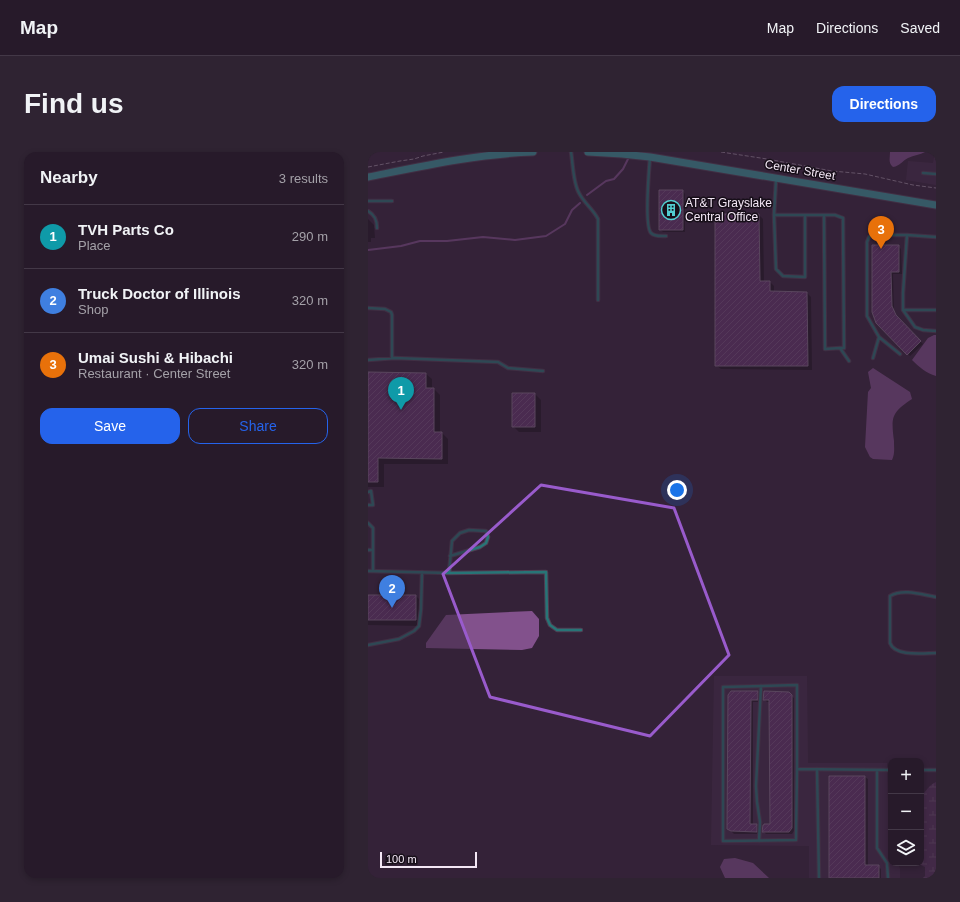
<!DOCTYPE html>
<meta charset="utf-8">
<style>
:root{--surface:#271a2a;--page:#2f2332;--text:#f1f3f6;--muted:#a4a1a8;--line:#433847;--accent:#2563eb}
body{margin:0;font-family:Arial,sans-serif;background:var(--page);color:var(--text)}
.controls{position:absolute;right:12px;bottom:12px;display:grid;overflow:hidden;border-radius:8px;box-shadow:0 2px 6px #0003}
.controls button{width:36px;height:36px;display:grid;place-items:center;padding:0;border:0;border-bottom:1px solid var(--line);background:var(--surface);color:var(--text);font:20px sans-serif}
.scale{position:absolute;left:12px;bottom:10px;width:97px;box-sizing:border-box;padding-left:4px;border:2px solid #f3e7f5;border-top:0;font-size:11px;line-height:14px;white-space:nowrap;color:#f3e7f5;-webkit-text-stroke:3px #170f19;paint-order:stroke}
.you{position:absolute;left:309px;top:338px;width:14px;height:14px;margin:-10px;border:3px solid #fff;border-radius:50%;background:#1a73e8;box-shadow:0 0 0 6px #1a73e833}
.badge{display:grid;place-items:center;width:26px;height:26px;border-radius:50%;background:var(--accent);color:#fff;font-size:13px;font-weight:700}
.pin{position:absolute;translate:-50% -33px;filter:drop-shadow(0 1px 2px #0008)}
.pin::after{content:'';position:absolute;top:21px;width:14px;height:12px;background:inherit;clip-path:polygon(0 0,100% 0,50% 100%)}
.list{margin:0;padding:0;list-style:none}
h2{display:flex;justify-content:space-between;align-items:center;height:52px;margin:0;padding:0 16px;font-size:17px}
h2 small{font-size:13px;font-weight:400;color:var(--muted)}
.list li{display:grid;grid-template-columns:26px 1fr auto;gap:12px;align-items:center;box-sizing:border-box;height:64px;padding:0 16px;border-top:1px solid var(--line)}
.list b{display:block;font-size:15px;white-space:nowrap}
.list p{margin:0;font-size:13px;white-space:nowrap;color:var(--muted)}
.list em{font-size:13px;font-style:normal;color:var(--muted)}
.actions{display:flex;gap:8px;padding:12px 16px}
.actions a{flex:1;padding:9px 0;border:1px solid var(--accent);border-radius:12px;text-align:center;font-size:14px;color:var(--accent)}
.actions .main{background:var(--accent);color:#fff}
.icon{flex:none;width:22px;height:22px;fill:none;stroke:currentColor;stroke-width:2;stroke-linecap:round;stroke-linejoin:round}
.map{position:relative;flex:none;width:568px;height:726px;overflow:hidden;border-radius:12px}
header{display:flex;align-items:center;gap:24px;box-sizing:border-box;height:56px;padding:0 20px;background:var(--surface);border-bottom:1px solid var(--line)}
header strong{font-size:19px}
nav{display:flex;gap:22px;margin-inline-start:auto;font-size:14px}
.intro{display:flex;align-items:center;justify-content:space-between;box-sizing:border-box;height:96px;padding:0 24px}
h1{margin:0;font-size:28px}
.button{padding:10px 18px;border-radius:12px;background:var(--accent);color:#fff;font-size:14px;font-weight:700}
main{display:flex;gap:24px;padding:0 24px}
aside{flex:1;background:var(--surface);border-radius:12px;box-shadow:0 2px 6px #0003}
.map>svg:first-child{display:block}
</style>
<header>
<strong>Map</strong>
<nav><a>Map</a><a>Directions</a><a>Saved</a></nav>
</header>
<div class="intro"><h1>Find us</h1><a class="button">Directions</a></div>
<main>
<aside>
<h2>Nearby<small>3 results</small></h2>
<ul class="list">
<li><span class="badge" style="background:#0f9aa8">1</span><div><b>TVH Parts Co</b><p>Place</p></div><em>290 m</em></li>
<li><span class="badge" style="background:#3f7fe0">2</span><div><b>Truck Doctor of Illinois</b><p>Shop</p></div><em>320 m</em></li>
<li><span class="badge" style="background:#e8710a">3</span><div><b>Umai Sushi &amp; Hibachi</b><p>Restaurant · Center Street</p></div><em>320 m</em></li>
</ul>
<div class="actions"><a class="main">Save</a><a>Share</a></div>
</aside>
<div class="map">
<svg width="568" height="726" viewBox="0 0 568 726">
<defs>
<pattern id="wetland-marsh" width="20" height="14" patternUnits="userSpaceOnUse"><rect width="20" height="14" fill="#523259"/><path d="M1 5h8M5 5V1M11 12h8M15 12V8" fill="none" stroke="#6b5071"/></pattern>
<pattern id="building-hatch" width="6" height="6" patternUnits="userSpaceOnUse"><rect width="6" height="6" fill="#64356d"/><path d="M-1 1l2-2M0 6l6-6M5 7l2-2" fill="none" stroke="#7b5282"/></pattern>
</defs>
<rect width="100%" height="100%" fill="#342238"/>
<!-- built -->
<path fill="#422c47" d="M567,0H568V33L538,28L540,9L565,11Z
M346,524H439L440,611H519L521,692L523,697V711H530L532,717V726H441V694L343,693Z"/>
<!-- wetland -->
<path fill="url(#wetland-marsh)" d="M568,630V726H555L557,724V715L549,711H553V654C555,650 555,645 556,641C559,637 563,632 568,630Z"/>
<!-- water -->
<path fill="#82518c" d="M522,0H557C552,3 546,3 540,6C534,9 532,14 525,15C520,11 522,6 522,0Z
M566,183H568V224C558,221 551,215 544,208L560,186Z
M505,216L542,240L544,247C523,261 523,265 526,289C526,297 527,301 524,308L505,307L502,305L497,295L500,240L503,236L500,220Z
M164,459L171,467V484L164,496L154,498L58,496V491L78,463Z
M367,706L385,711L401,726H357L352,715L356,707Z"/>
<!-- shadow -->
<path fill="#0007" d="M315,39L317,42V80H295L292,77Z
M391,63L395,67L396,130H402L406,134V140L439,141L443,145L444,218L353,217L348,213Z
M0,67L6,73L7,86H3V90H0Z
M530,94L533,97L534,122H525L526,158L530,167L555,192L542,204L509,171Z
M0,221L58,222L64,227V237H66L72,243V281H74L80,287V312H16V335H0Z
M167,242L173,248V280H151L145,274Z
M0,444H48L54,450L53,474L0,473Z
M390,540L392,543V550H385V673H389L391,676V682H366L360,676L361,544Z
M420,541L426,546V679L424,682H398L395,679L403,673L402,550H399L396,547Z
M497,625L500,627V714H510L513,717V726H462Z"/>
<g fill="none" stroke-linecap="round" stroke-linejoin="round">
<!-- stream -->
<path stroke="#82518c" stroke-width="2" d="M219,43L238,29L246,27L255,17L261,5
M0,98L33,94L52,89H79L115,85L147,88L178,84L197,72L204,58L212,51"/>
</g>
<!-- building -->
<path fill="url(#building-hatch)" stroke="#86728b" d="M291,38H315V78H291Z
M347,62H391L392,129H402V139L439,140L440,214H347Z
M504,93H531V120H523L524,154L528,163L553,189L539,203L508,171L504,160Z
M0,220L58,221V236H66V280H74V307L10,306V330H0Z
M144,241H167V275H144Z
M0,443H48V468H0Z
M363,539H390V548H383L382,672H389V680L363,679L359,677L360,543Z
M396,539L421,540L424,543V676L421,680H394L395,673H396V672H402L401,548H395Z
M461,624H497V713H511V726H461Z"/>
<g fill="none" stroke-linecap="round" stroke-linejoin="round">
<!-- lane casing -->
<g stroke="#4f3e52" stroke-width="4.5">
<path id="lane" d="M203,0C205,12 205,31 211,41C216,51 225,57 230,67V148
M282,5C281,18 276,74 283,81C287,85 293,84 298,84
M555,21L568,22
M408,28L406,63H467L475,66L476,196H472L481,209
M0,49H24
M0,59C7,63 9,68 9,76
M406,63L408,117L415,124L437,125V63
M456,63L457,197L472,196
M539,83L568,85
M0,156L17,157L23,160L24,163V206
M536,158H568
M511,185L532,202
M505,206L511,185L499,164V90L501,85L505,83H539L535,141V158L547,175L555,178L568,179
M0,208L27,206L130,210L140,216L175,219
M0,340L3,339L5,353H0
M0,371L5,376V398
M0,398H5V419
M0,419L81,421L178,420L179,466L182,473L189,478H213
M81,421L84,389L92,381L101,378L118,379L120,385L118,391L112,395L82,404
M568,445C555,443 535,436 522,444V491C527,505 556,501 568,501
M0,493L31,487L46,479L51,474L53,457L54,420
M429,617L428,688L355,689V535L429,533V617L523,618
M449,617L451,726
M509,618V696L519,711L520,726
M553,618H568
M391,689L392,670L389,650L388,634L393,534"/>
</g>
<!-- secondary casing -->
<g stroke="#4f3e52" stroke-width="9">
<path id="secondary" d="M220,0L254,2L282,5L568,53
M0,25C55,14 109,2 165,0"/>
</g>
<!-- path -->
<path stroke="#9a8b9d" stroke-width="1" stroke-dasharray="4 2" stroke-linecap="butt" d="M353,0L399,7L464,19L497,22L545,33L568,36
M0,15L32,9L46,7L55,4L76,0"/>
<!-- lane -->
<use href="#lane" stroke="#277577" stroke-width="2.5"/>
<!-- secondary -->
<use href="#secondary" stroke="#399c9e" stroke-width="7"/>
</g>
<!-- marked area -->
<path d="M0 0H568V726H0ZM173,333L306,356L361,503L282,584L122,545L75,422Z" fill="#342238" fill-opacity=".55" fill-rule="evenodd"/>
<path fill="none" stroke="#995bcc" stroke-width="3" stroke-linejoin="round" d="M173,333L306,356L361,503L282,584L122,545L75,422Z"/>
<!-- icons -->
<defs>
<g id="building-ring" transform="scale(1)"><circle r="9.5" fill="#170f19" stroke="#52cdd0" stroke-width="1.5"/><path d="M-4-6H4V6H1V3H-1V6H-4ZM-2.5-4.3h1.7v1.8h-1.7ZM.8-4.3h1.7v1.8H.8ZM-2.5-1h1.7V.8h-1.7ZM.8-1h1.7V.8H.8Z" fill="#52cdd0"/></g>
</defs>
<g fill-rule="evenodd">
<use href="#building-ring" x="303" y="58"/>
</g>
<g text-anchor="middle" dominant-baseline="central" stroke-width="3" stroke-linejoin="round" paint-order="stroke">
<!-- street labels -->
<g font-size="12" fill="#f3e7f5" stroke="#170f19">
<text transform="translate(432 18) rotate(10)">Center Street</text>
</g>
<!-- poi labels -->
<g font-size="12" fill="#f3e7f5" stroke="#170f19" text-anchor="start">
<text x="317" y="51">AT&amp;T Grayslake<tspan x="317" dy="14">Central Office</tspan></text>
</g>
</g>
</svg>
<div class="controls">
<button>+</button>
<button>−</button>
<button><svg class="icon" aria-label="layers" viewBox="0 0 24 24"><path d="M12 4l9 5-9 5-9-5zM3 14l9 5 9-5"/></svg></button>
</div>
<div class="scale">100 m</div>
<div class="you"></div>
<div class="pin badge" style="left:33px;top:258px;background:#0f9aa8">1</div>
<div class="pin badge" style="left:24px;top:456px;background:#3f7fe0">2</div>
<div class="pin badge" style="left:513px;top:97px;background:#e8710a">3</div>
</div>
</main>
